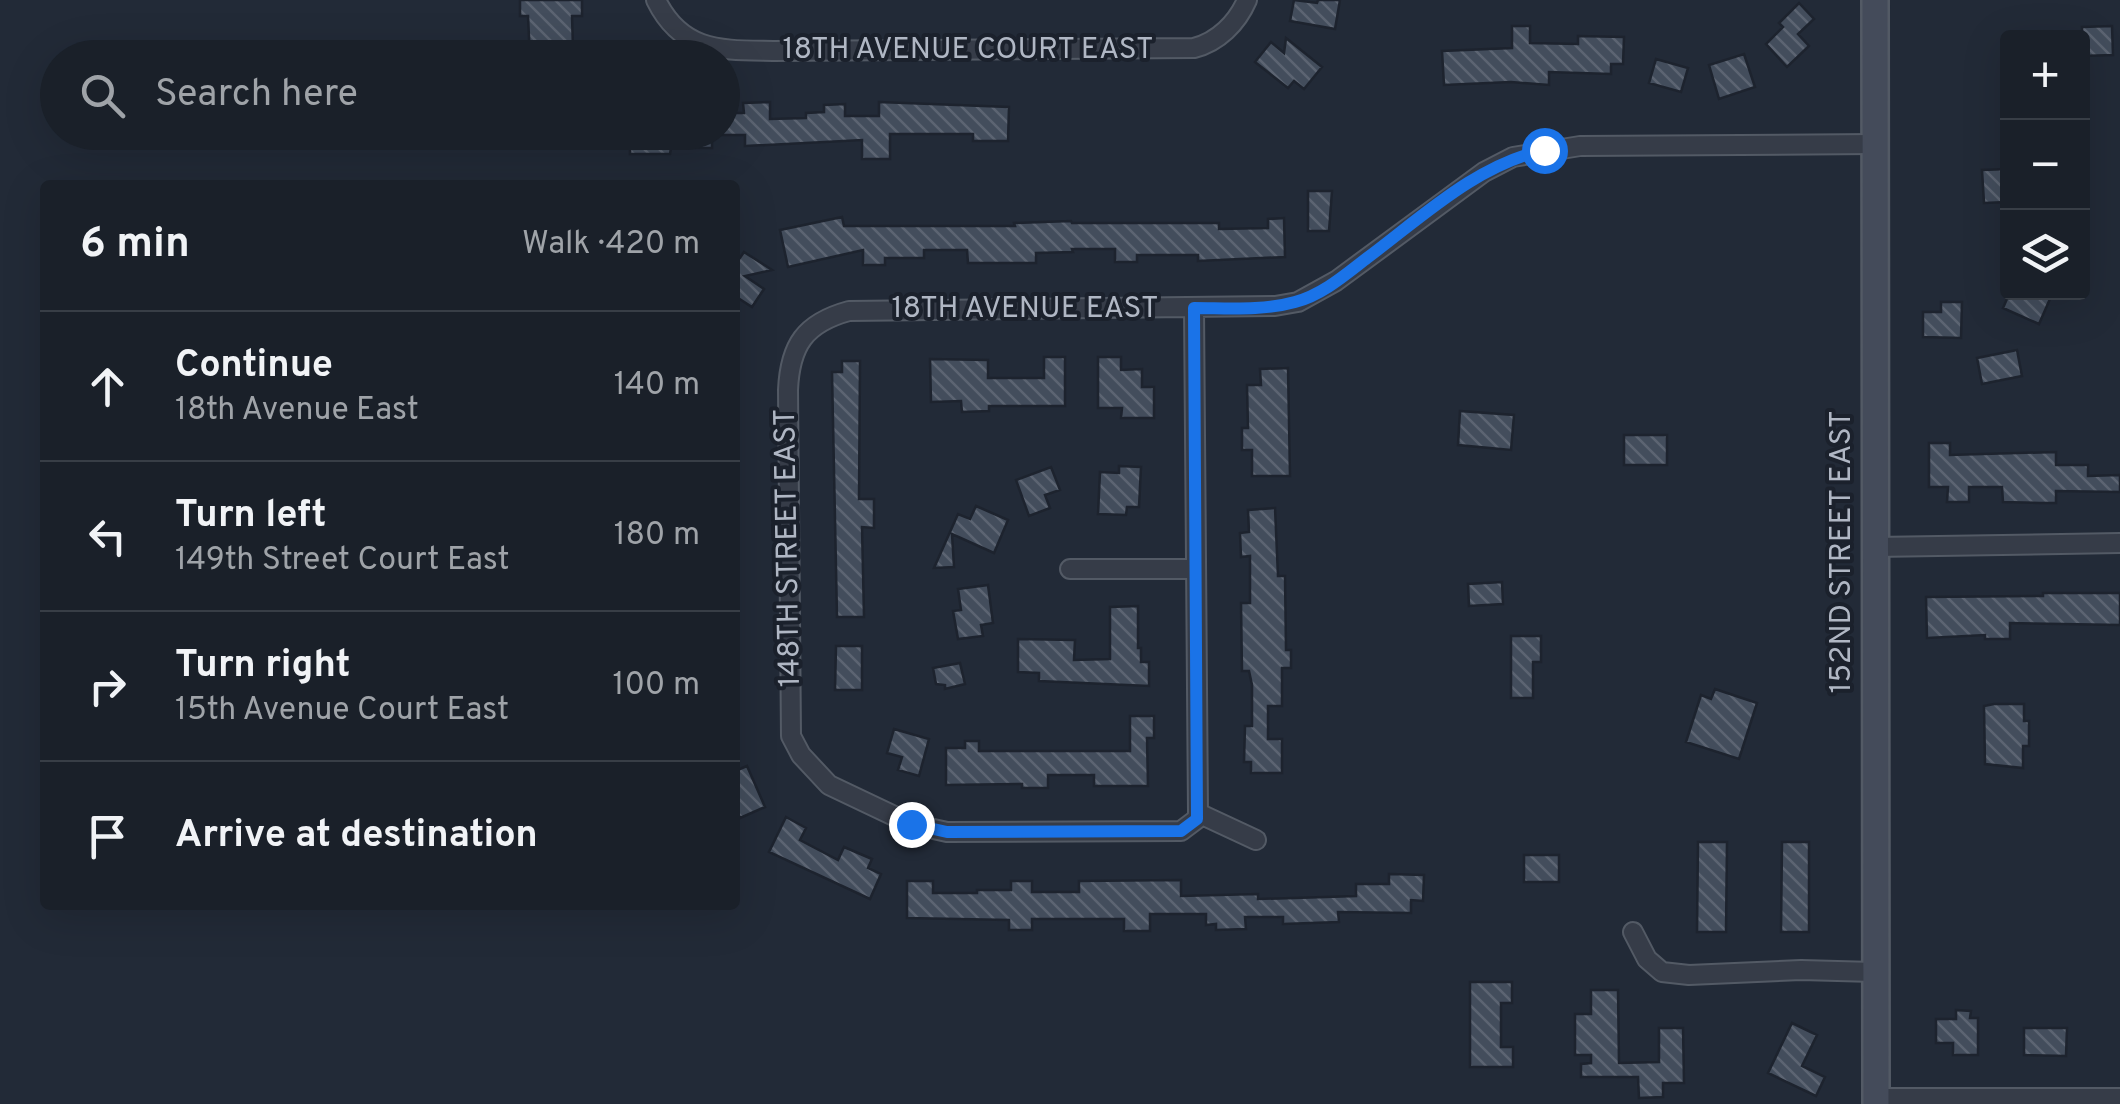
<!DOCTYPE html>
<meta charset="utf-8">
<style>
:root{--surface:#1a2029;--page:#232831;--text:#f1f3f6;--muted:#9fa3a8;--line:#383e46}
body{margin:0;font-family:Overpass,sans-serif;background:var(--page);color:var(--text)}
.controls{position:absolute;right:30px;top:30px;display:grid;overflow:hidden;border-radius:10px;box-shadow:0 10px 40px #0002}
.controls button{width:90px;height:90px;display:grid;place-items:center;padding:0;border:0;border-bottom:2px solid var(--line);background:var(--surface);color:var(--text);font:50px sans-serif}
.stop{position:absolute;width:30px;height:30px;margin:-22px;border:8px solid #1a73e8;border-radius:50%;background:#fff}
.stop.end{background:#1a73e8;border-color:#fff;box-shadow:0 2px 10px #0008}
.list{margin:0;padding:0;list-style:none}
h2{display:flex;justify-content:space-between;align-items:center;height:130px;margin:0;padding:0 40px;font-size:42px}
h2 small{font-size:32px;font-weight:400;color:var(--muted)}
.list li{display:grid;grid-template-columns:65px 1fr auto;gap:30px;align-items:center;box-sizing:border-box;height:150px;padding:0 40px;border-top:2px solid var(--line)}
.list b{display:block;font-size:38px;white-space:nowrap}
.list p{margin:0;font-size:32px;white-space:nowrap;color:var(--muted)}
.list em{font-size:32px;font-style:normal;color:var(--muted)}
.icon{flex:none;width:55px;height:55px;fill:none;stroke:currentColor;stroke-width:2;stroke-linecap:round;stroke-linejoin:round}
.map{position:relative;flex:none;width:2120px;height:1104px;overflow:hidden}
.search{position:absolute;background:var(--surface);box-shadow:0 10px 40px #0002;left:40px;top:40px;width:700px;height:110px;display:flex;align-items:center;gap:25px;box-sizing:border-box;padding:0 35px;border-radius:55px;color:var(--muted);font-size:38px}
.panel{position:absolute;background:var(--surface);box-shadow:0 10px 40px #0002;left:40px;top:180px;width:700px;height:730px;border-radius:10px}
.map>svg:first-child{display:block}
</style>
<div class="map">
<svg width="2120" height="1104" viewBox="0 0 2120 1104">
<defs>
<pattern id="building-back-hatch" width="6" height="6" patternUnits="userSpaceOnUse" patternTransform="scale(2.5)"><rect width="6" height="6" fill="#434d5c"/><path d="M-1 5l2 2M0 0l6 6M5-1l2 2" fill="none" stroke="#5c6472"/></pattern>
</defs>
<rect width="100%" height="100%" fill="#222a37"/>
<!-- building -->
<path fill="url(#building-back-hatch)" stroke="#1d232e" stroke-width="2.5" d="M520,0H582V16H572L573,48L563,49V58H530L528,16H520Z
M1294,0L1317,3L1318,0H1340L1335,29L1290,21Z
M1799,3L1814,19L1798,34L1809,46L1787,67L1766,44L1783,27L1779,23Z
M1512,26H1530V43L1578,44V36L1624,37L1623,64H1611V74L1549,72V85L1511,82L1444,85L1442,51L1512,48Z
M2112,26L2113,55L2082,56V27Z
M1286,38L1322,67L1304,89L1294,81L1288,88L1255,62L1271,42L1284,53Z
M1744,54L1755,87L1719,99L1709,65Z
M1656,59L1688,68L1681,92L1649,83Z
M770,102V119L806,118V113L824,112V105L845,104V116H879V102L1009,107L1008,141H973V134H890V159H862V140L745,146V135H722V113H744L743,103Z
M630,132H712V148H671L670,154H630Z
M2008,169V202L1984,203L1982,170Z
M1308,191H1332L1329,231H1308Z
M842,217L844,226H1015L1014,223L1071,221L1072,223H1219V229L1268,228V219L1284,218L1285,257L1198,261V255H1137V262H1115V249H1072L1073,252L1036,253V263H968L967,250H924V258H885V265H863V250L788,267L780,230Z
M744,252L772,270L745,276L764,289L752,307L735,296V265Z
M2010,292H2053L2039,324L2003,308Z
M1941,302H1962L1961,338L1923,337V312H1941Z
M2017,350L2022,376L1982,384L1977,358Z
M1044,357H1065V406H989V411L962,412L961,401L931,402L930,359L988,360V378H1044Z
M1098,357H1121V370L1142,369V387H1154V418H1121L1122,408H1098Z
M842,361H860L859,499H874V528L862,527L864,617H837L832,372H842Z
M1288,368L1290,476H1252V450H1242V428H1248L1247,385H1261L1260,369Z
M1460,411L1514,415L1511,450L1458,445Z
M1624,435H1667V465H1624Z
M1929,443H1950V455L2056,452V465H2088V476L2120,475V492L2056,491V503H2039L2003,502L2002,487H1969V502H1947L1948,487H1929Z
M1119,466L1141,467L1139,507H1127L1126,515L1098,514L1100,472L1119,473Z
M1051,467L1060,490L1045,495L1050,508L1029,516L1016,480Z
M976,506L1008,520L994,553L952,534L954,567L934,568L958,514L970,519Z
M1275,508L1278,576H1285L1286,650H1291V668H1282V706H1268V739H1282V773H1251V762H1244L1245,726H1252V685L1249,671H1242L1241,603H1250V556L1241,557L1240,533L1249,532L1248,510Z
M1502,582L1503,604L1469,606L1468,584Z
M988,585L993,623L981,625L983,636L958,639L953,611L961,610L958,589Z
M2043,593H2120V625L2010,623V639H1985V635L1927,638L1926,597L2043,596Z
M1138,606V648H1141V662H1149V686L1039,681V673L1018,672V639L1075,640L1074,660L1110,659V607Z
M1511,636H1541V662H1533V698H1511Z
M836,646H862V690H835Z
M960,663L965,684L945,689V685L936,684L933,668Z
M1715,689L1757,703L1739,759L1686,742L1701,695L1711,699Z
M1994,704H2024V721H2029V746H2023V768L1985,764L1984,706Z
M1130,716H1154V738H1147L1148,786H1094V775H1048V788H1022V784L946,785V748H965V741H979V751H1130Z
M894,729L929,739L919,776L898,770L902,757L887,753Z
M747,766L765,807L740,818L735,807V771Z
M786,817L806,828L800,840L838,860L844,847L872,859L868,868L881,874L870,899L769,852Z
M1698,842H1727L1726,932H1697Z
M1782,842H1809V932H1781Z
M1524,855H1559V882H1524Z
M1389,874L1424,875L1423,901L1411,900V913L1338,912L1339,922L1283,924V917H1245L1246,929L1216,930V924L1206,925V914H1150V931H1124V919H1032V930H1009V920L907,918V881H933V893H977V890H1011V881H1032V892H1079V881L1181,880V896L1258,894V899L1356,896V884H1389Z
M1470,982H1512V1003H1501V1047H1513V1067H1470Z
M1591,990H1618L1619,1063L1659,1062V1028H1683L1684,1083H1663V1097L1639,1098L1638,1077H1581V1064L1591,1063V1055H1575V1014H1591Z
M1956,1010L1971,1011L1970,1018H1978V1055H1953V1043H1936V1019H1956Z
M1792,1023L1817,1035L1802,1066L1825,1077L1816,1096L1768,1073Z
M2024,1028H2067L2066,1056L2024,1055Z"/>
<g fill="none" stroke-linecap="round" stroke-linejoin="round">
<!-- minor casing -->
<g stroke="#535a65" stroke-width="22">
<path id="minor" d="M656,0C682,53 722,50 773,51L1194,48C1218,42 1237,23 1247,0
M1194,308L1198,813
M1875,547L2120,543
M1070,569H1194
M1198,813L1197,819L1181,831L947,832L911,824L829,785L801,755L791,736L788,390C790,345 805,323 849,311L1275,306L1298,302L1336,281L1484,172L1513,157L1580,146L1875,144
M1198,813L1256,840
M1633,932L1647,959L1662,972L1689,975L1801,970L1874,972
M1876,1098H2120"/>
</g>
<!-- secondary casing -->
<g stroke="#535a65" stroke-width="30">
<path id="secondary" d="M1875,0L1876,1104"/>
</g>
<!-- minor -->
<use href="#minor" stroke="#363c48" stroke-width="18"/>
<!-- secondary -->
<use href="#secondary" stroke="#444b5a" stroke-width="25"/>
</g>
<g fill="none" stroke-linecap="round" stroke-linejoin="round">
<!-- route -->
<path stroke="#1a73e8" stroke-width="12" d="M911,824L947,832L1181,831L1197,819L1194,308C1227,308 1263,311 1295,302C1322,295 1345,275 1367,258C1422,217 1476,165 1544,150"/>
</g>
<g text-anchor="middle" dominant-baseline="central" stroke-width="8" stroke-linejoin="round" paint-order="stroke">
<!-- street labels -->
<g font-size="30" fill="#b0b7c4" stroke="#1b212c">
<text x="968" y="50">18TH AVENUE COURT EAST</text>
<text x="1025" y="309">18TH AVENUE EAST</text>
<text transform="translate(789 548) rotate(-91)">148TH STREET EAST</text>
<text transform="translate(1842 552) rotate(-90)">152ND STREET EAST</text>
</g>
</g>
</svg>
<div class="controls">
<button>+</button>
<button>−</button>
<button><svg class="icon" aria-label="layers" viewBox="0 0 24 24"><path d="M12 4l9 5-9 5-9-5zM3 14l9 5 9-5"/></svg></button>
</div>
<div class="stop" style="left:1544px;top:150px"></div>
<div class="stop end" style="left:911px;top:824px"></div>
<div class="search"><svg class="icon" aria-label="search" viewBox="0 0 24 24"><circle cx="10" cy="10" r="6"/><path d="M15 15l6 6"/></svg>Search here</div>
<section class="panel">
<h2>6 min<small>Walk · 420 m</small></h2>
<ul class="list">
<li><svg class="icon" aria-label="ahead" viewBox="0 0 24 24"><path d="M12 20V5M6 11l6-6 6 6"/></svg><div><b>Continue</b><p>18th Avenue East</p></div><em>140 m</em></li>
<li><svg class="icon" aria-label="left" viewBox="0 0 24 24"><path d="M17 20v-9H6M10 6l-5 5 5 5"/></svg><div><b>Turn left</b><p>149th Street Court East</p></div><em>180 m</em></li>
<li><svg class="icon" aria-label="right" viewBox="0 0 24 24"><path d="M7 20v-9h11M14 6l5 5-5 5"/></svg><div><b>Turn right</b><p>15th Avenue Court East</p></div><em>100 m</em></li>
<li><svg class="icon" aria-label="arrive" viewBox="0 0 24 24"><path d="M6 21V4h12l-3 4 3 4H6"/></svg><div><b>Arrive at destination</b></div></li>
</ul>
</section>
</div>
